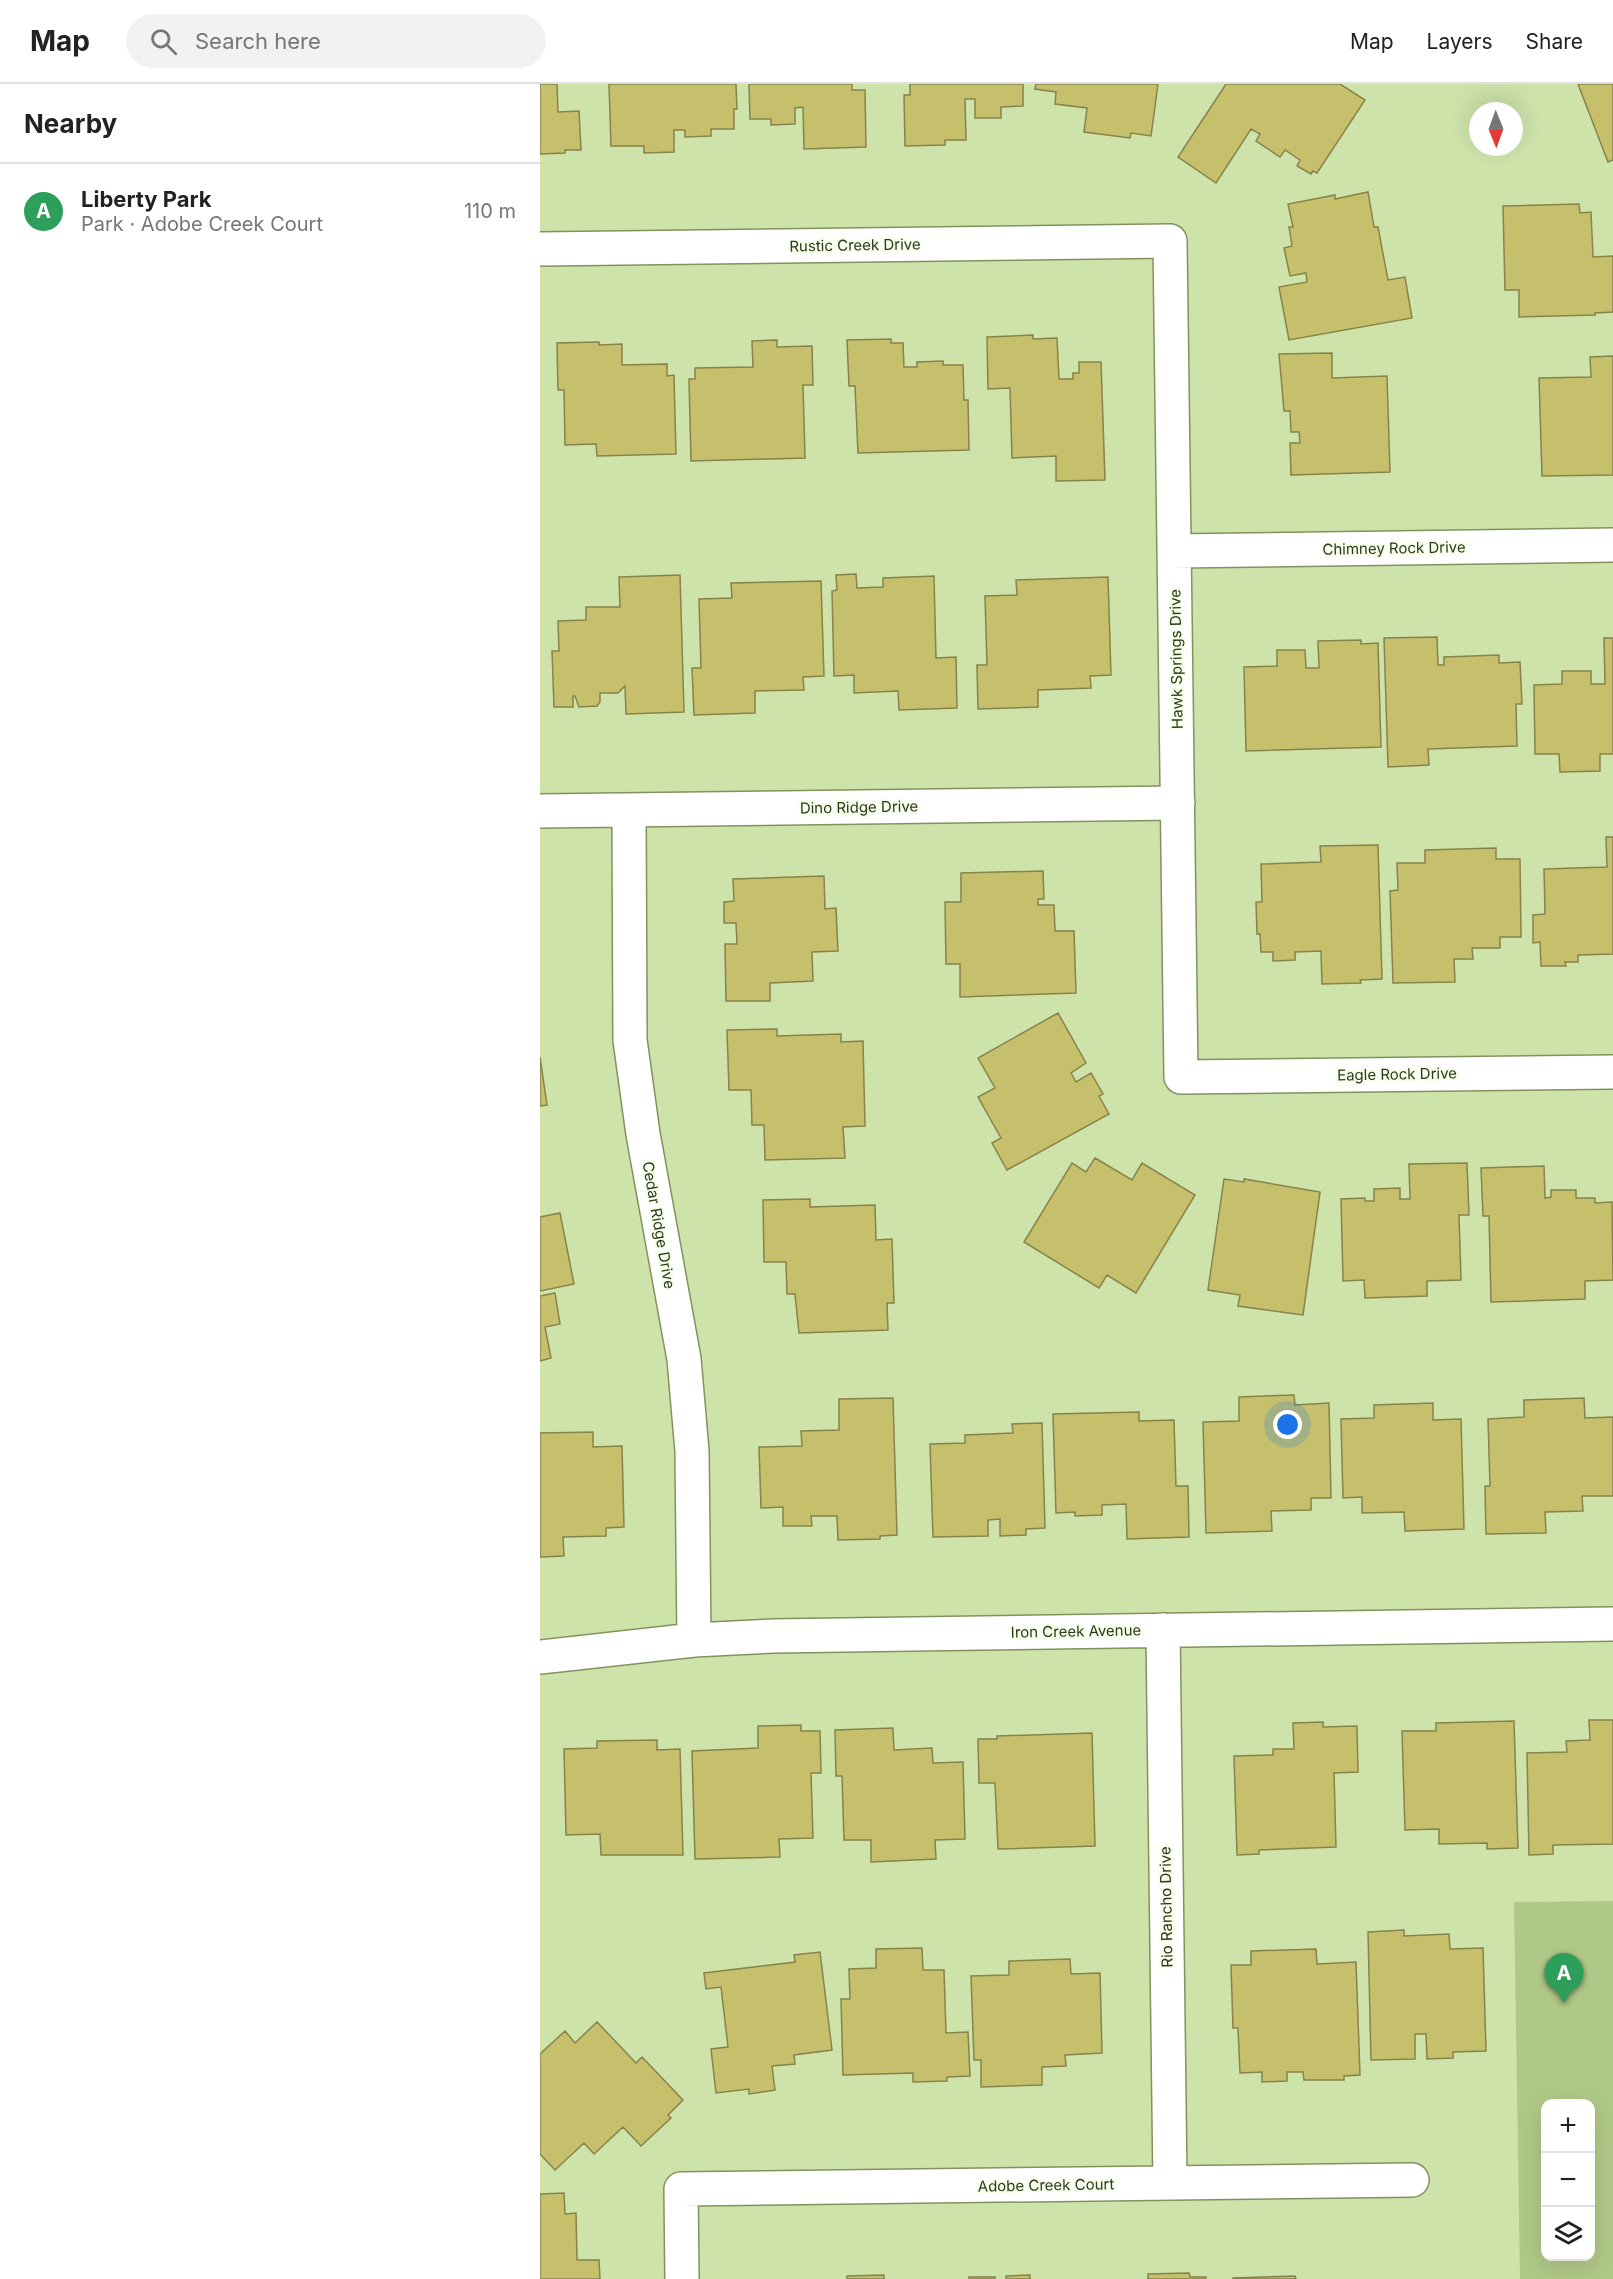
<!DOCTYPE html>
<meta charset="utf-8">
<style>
:root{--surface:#fff;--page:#f2f2f2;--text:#222;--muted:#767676;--line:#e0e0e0;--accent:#8346bc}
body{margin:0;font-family:Inter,sans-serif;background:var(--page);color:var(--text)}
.controls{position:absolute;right:18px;bottom:18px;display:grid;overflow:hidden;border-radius:12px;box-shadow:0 6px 24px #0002}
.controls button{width:54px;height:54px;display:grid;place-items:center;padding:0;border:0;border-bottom:2px solid var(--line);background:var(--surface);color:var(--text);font:30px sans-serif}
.compass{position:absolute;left:929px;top:18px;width:54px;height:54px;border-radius:50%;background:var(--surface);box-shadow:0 6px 24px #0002;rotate:179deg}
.you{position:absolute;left:748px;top:1341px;width:21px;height:21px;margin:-15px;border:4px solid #fff;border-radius:50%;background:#1a73e8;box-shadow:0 0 0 9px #1a73e833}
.badge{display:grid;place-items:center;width:39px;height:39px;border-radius:50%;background:var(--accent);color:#fff;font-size:20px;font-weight:700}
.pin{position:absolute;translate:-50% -50px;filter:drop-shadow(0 2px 3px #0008)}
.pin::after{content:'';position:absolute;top:32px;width:21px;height:18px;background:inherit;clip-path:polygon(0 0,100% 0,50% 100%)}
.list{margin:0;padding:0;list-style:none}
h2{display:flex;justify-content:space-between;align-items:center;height:78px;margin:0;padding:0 24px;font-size:26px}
h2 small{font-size:20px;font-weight:400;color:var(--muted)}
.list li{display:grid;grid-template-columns:39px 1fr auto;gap:18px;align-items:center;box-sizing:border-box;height:96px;padding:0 24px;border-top:2px solid var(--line)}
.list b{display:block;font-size:22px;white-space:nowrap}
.list p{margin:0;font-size:20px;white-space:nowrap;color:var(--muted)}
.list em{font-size:20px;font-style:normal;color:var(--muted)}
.icon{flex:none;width:33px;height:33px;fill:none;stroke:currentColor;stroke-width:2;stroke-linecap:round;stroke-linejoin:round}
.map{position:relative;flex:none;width:1073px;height:2195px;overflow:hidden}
header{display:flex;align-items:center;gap:36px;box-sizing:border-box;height:84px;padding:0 30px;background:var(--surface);border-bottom:2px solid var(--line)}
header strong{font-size:28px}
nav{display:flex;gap:33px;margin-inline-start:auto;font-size:21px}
.search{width:420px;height:54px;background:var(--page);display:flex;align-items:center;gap:15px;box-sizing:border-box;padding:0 21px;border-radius:33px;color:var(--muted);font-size:22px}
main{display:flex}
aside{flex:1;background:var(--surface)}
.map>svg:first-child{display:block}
</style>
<header>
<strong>Map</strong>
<div class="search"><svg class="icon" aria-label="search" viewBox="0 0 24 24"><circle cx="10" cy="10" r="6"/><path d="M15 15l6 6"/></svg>Search here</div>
<nav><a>Map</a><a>Layers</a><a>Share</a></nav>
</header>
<main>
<aside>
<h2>Nearby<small></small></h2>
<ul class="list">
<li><span class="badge" style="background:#2e9e5b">A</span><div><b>Liberty Park</b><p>Park · Adobe Creek Court</p></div><em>110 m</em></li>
</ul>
</aside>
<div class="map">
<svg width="1073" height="2195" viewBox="0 0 1073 2195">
<rect width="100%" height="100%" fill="#cde3aa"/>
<!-- green -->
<path fill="#b0c887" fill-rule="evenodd" d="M1073,1817V2195H980L974,1818ZM1005,2020H1050V2172H1005Z"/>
<!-- building -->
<path fill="#c6c06d" stroke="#87834a" stroke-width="1.5" d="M0,0H17L18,28L39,27L41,66H25V69L0,70Z
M69,0H196L197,25H194V45H171V52L145,53V46H134V68L104,69V62H71Z
M209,0H312V6H325L326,63L264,65L263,23L255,24V40L231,41V35H210Z
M370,0H483V22L461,23V34H435V15H425L426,56H405V61L365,62L364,11H370Z
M496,0H618L611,52L591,49L590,54L544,48L547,24L515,20L516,8L495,5Z
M686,0H800L825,16L777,89L773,87L771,90L757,82L760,76L745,66L740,73L716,57L720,50L711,45L676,99L638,73Z
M1038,0H1073V76L1068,78Z
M828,108L834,143H838L848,196L865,193L872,234L749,256L739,203L767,198L766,189L750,192L744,164L752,162L749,143H753L748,120L795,111V115Z
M1039,120L1040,129L1051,128L1053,173L1073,172V228L1055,229V231L979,233V206H965L963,122Z
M493,251V255L517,254L519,295H533V289H539V278H561L565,396L516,397V372L472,374L470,304L448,305L447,253Z
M351,255V259H363L364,283H377V278L403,277V281H423L424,316H428L429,366L318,369L315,302H309L307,256Z
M237,256V263L272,262L273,301H263L265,374L151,377L149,295H155V284L213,283L212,257Z
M59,258V261L82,260V281L127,280V292L134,291L136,370L57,372L56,360L25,361L24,306H18L17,259Z
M792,269V294L847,292L850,388L751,391L750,359H760L759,348H751L750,327H744L739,270Z
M1073,272V391L1002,392L999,294L1051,293L1050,273Z
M316,490L317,504L343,503V494L394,492L396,574L416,573L417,624L359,626L358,607L314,609V591L294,592L292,507L297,506L296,491Z
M140,491L144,628L86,630L85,602L78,609H60V618L57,622L39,623L35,612H33V623H14L12,567H19L18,537L46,536V523H80L79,493Z
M568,493L571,591L550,592L551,604L498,606V623L438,625L437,581H447L445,512L477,511L476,496Z
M281,497L284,592L263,593L264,606L215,607V629L154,631L152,584H161L159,515L192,514L191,499Z
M897,553L898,581H904V573L959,571V579L980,578L982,620H976L977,662L888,665L889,681L848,683L844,554Z
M1064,554H1073V670H1060V687L1020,688L1019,670H995L994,601L1022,600V587H1051V600H1065Z
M821,556V560L838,559L841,663L706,667L704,583L737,582V566H765L766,584H779L778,557Z
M1066,753H1073V870L1038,871V878H1025L1026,882H1001L1000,858L993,859V831L1005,830L1004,785L1067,783Z
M838,761L842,895L820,896L821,899L782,900L781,867L755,868V876L733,877V868H721L720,850H717L716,818H722L721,780L781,778L780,762Z
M956,764V775H980L981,853H960V864H932L933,875H914L915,898L853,899L850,807L858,806L857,779H885V766Z
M503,787L504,815H498V821H514L515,847H534L536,909L420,913V880H406L405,818H421V789Z
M284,792L285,825L296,824L298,867L272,868L273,897L230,899V917H186L185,860H197L196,839H184V818L194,817L193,795Z
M518,929L546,979L531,989L536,998L551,989L563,1010L559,1012L569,1030L467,1086L452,1059L461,1054L438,1013L455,1004L438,974Z
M237,945V952L301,950V958L323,957L325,1042L303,1043L305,1074L225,1076L224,1041H212L211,1006H189L187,946Z
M0,973L7,1021L0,1022Z
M555,1074L592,1096L602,1079L655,1111L596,1209L567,1191L559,1204L484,1158L532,1079L546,1088Z
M927,1079L929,1131H919L921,1196L887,1197V1212L825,1214L824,1196L803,1197L801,1115L825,1114V1117H834V1105L860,1104V1115H870L869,1080Z
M1004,1082L1005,1114L1011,1113V1106H1036V1114H1055V1119L1072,1118L1073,1196L1045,1197V1215L951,1218L949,1132H943L941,1084Z
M684,1095L704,1098V1095L780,1108L763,1231L698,1222L700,1211L668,1206Z
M270,1115V1123L335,1121L336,1156L352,1155L354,1219H347L348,1246L259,1249L255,1210H247L246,1178H224L223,1116Z
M20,1129L34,1200L0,1207V1133Z
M15,1209L20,1240L5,1243L11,1274L0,1277V1212Z
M754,1311L755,1321L789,1319L791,1414H771V1426L731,1427L732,1447L666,1449L663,1338L699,1337V1313Z
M353,1314L357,1451L340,1452V1455L298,1456L297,1432H271L272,1442H243V1423L221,1424L219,1363L262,1362L261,1347L299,1346V1315Z
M1044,1314L1045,1334L1073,1333V1412H1042L1043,1427L1005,1428L1006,1449L946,1450L945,1402H950L948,1335L984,1333V1316Z
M893,1319V1336L921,1335L924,1445L865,1447L864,1428L822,1429V1413L803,1414L801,1335L834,1334V1321Z
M599,1328V1337L634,1336L636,1402H648L649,1453L587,1455L586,1420L562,1421V1431L535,1432V1428L516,1429L513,1330Z
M502,1339L505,1444L486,1445V1451L460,1452V1435L448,1436V1452L393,1453L390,1360L425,1359V1351L473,1349L472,1340Z
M53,1348V1363L82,1362L84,1443L66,1444V1452L23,1453L24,1472L0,1473V1349Z
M1049,1636H1073V1760L1013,1761V1770L989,1771L987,1669L1027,1668L1026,1657L1050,1656Z
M974,1637L978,1764L947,1765V1759L899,1760V1745L865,1746L862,1647H896V1639Z
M783,1638V1643L817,1642L818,1688L794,1689L796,1763L719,1766V1770L697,1771L694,1672L733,1671V1665H754L753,1639Z
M261,1641V1647H280L281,1689H271L273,1754L239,1755L240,1773L155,1775L152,1667L218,1664V1642Z
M353,1644L354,1666L392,1664L393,1679L423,1678L425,1755L395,1756L396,1775L331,1778V1756H304L302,1692H296L295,1646Z
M552,1649L555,1762L458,1765L455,1699H439L438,1655H457V1652Z
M117,1656V1666L140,1665L143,1771H61L60,1750L26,1751L24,1665L57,1664V1657Z
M864,1846V1852L909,1850L910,1865L943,1864L946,1967L913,1968V1974L887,1975L886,1950H875V1975L831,1976L828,1848Z
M382,1864L383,1886H404L406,1949L428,1948L430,1992L407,1993V1997L373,1998V1989L303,1991L301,1915H310L309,1885L336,1884V1865Z
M776,1865L777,1880L816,1878L820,1991L804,1992V1996H764L763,1988H747V1997L722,1998V1988L700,1989L698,1944H693L691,1881H711V1867Z
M280,1868L292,1966L254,1971L255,1980L232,1982L235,2006L209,2010V2005L176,2009L171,1965L188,1963L181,1903L166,1905L164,1889L255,1878L254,1871Z
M530,1875L531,1890L560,1889L562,1969L525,1971L526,1982L502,1983V2001L441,2003V1976H434L431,1892L469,1891V1877Z
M57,1938L96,1979L102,1973L143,2016L128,2031L131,2034L101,2062L83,2043L54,2070L44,2059L15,2086L0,2070V1970L25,1947L35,1959Z
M24,2109L25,2130L36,2129L37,2176H59L60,2195H0V2110Z
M649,2189L650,2193H666V2195H608V2190Z
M344,2191V2195H307V2192Z
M490,2191V2195H466V2192Z
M755,2192L756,2195H693V2194Z
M429,2193H455V2195H429Z"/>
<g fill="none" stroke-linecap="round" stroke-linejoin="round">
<!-- minor casing -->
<g stroke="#80935e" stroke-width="36">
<path id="minor" d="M0,165L630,157L641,993L1073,988
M634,467L1073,461
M89,726L90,956L103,1050L144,1275L152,1367L154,1556
M0,727L638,719
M623,1546L630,2099
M0,1573L154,1556L233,1552L1073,1540
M142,2195L141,2105L872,2096"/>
</g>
<!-- minor -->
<use href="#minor" stroke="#fff" stroke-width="33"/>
</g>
<g text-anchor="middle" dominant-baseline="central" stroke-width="4.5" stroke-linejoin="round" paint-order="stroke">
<!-- street labels -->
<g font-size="15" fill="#2e3620" stroke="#f5ffe8">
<text transform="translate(315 161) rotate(-1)">Rustic Creek Drive</text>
<text transform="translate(854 464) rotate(-1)">Chimney Rock Drive</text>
<text transform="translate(636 575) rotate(-91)">Hawk Springs Drive</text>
<text transform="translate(319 723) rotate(-1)">Dino Ridge Drive</text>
<text transform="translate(857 990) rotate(-1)">Eagle Rock Drive</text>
<text transform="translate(119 1141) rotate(80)">Cedar Ridge Drive</text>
<text transform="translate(536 1547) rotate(-1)">Iron Creek Avenue</text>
<text transform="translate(626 1823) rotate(-91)">Rio Rancho Drive</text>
<text transform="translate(506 2101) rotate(-1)">Adobe Creek Court</text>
</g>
</g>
</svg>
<div class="controls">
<button>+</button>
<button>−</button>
<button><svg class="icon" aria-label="layers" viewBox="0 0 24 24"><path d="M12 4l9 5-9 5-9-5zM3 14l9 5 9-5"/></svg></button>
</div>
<svg class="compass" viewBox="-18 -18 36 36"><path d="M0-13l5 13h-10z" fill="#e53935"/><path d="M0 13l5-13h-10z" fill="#767676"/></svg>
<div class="you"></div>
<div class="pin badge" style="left:1024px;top:1919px;background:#2e9e5b">A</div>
</div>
</main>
